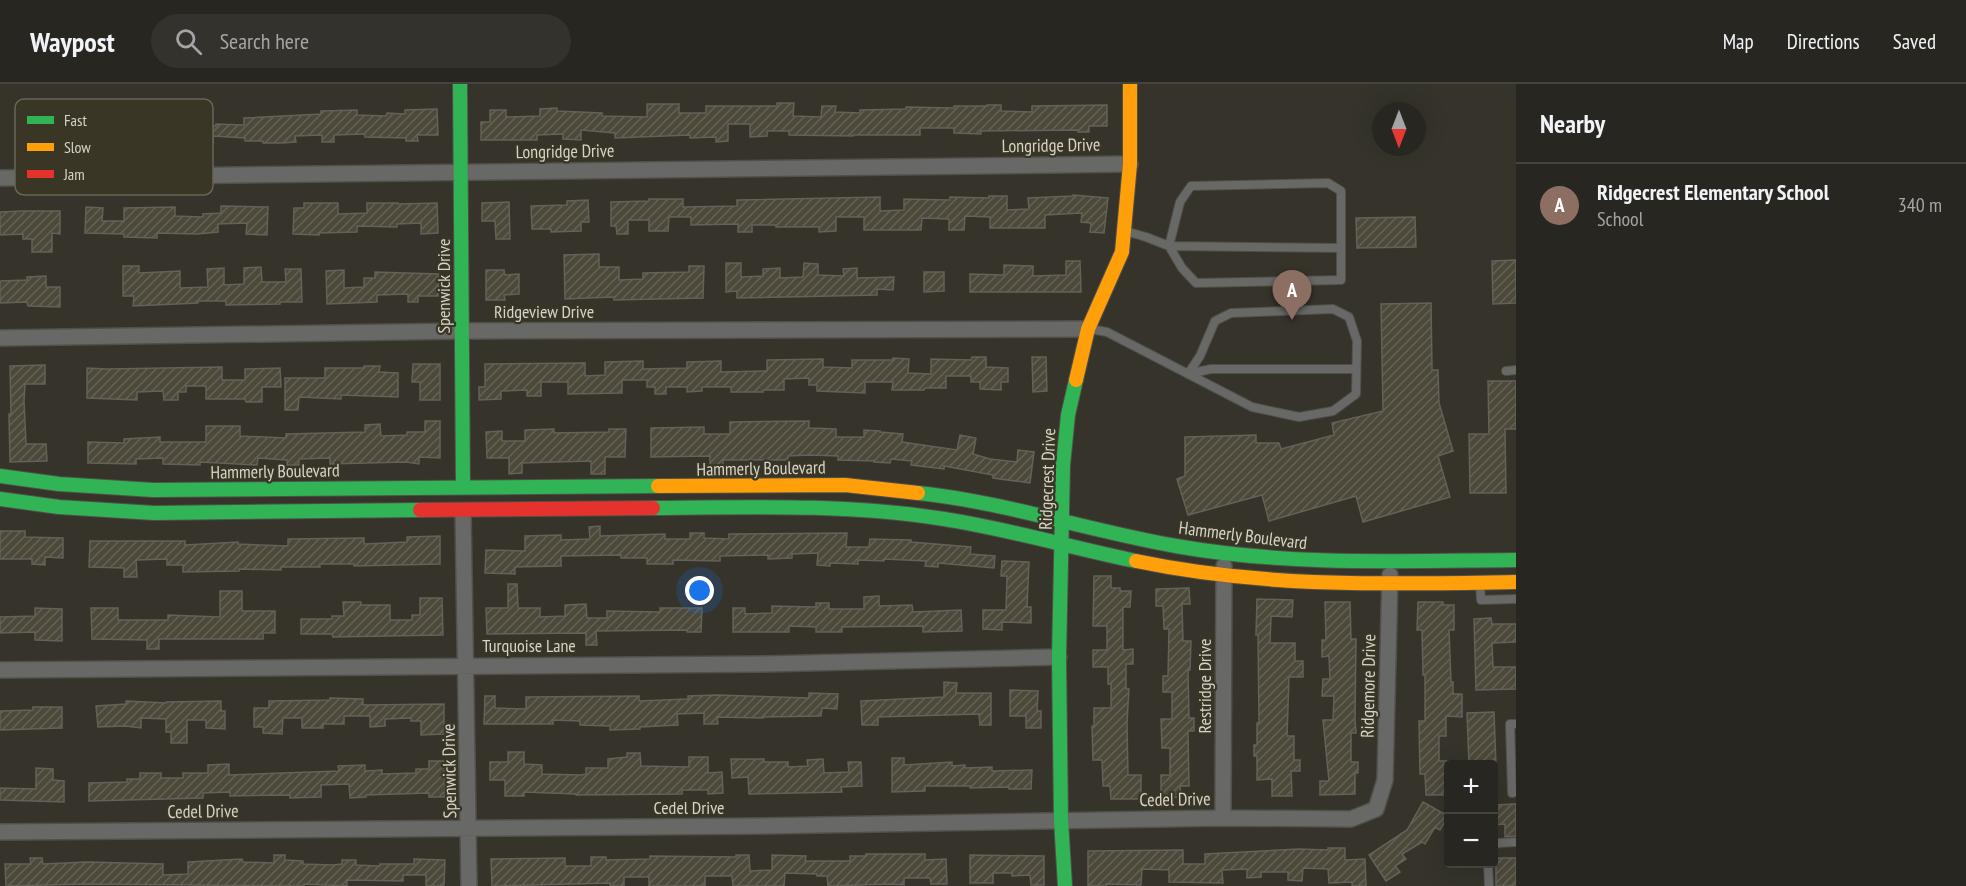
<!DOCTYPE html>
<meta charset="utf-8">
<style>
:root{--surface:#282620;--page:#34322d;--text:#f1f3f6;--muted:#a5a5a5;--line:#44433e;--accent:#9e9c92}
body{margin:0;font-family:"PT Sans Narrow",sans-serif;background:var(--page);color:var(--text)}
.controls{position:absolute;right:18px;bottom:18px;display:grid;overflow:hidden;border-radius:6px;box-shadow:0 6px 24px #0002}
.controls button{width:54px;height:54px;display:grid;place-items:center;padding:0;border:0;border-bottom:2px solid var(--line);background:var(--surface);color:var(--text);font:30px sans-serif}
.compass{position:absolute;left:1372px;top:18px;width:54px;height:54px;border-radius:50%;background:var(--surface);box-shadow:0 6px 24px #0002;rotate:180deg}
.you{position:absolute;left:700px;top:507px;width:21px;height:21px;margin:-15px;border:4px solid #fff;border-radius:50%;background:#1a73e8;box-shadow:0 0 0 9px #1a73e833}
.badge{display:grid;place-items:center;width:39px;height:39px;border-radius:50%;background:var(--accent);color:#fff;font-size:20px;font-weight:700}
.pin{position:absolute;translate:-50% -50px;filter:drop-shadow(0 2px 3px #0008)}
.pin::after{content:'';position:absolute;top:32px;width:21px;height:18px;background:inherit;clip-path:polygon(0 0,100% 0,50% 100%)}
.list{margin:0;padding:0;list-style:none}
h2{display:flex;justify-content:space-between;align-items:center;height:78px;margin:0;padding:0 24px;font-size:26px}
h2 small{font-size:20px;font-weight:400;color:var(--muted)}
.list li{display:grid;grid-template-columns:39px 1fr auto;gap:18px;align-items:center;box-sizing:border-box;height:84px;padding:0 24px;border-top:2px solid var(--line)}
.list b{display:block;font-size:22px;white-space:nowrap}
.list p{margin:0;font-size:20px;white-space:nowrap;color:var(--muted)}
.list em{font-size:20px;font-style:normal;color:var(--muted)}
.icon{flex:none;width:33px;height:33px;fill:none;stroke:currentColor;stroke-width:2;stroke-linecap:round;stroke-linejoin:round}
.map{position:relative;flex:none;width:1516px;height:802px;overflow:hidden}
header{display:flex;align-items:center;gap:36px;box-sizing:border-box;height:84px;padding:0 30px;background:var(--surface);border-bottom:2px solid var(--line)}
header strong{font-size:28px}
nav{display:flex;gap:33px;margin-inline-start:auto;font-size:21px}
.search{width:420px;height:54px;background:var(--page);display:flex;align-items:center;gap:15px;box-sizing:border-box;padding:0 21px;border-radius:33px;color:var(--muted);font-size:22px}
main{display:flex}
aside{flex:1;background:var(--surface)}
.map>svg:first-child{display:block}
</style>
<header>
<strong>Waypost</strong>
<div class="search"><svg class="icon" aria-label="search" viewBox="0 0 24 24"><circle cx="10" cy="10" r="6"/><path d="M15 15l6 6"/></svg>Search here</div>
<nav><a>Map</a><a>Directions</a><a>Saved</a></nav>
</header>
<main>
<div class="map">
<svg width="1516" height="802" viewBox="0 0 1516 802">
<defs>
<pattern id="building-hatch" width="6" height="6" patternUnits="userSpaceOnUse" patternTransform="scale(1.5)"><rect width="6" height="6" fill="#4c483a"/><path d="M-1 1l2-2M0 6l6-6M5 7l2-2" fill="none" stroke="#656255"/></pattern>
</defs>
<rect width="100%" height="100%" fill="#35332a"/>
<!-- building -->
<path fill="url(#building-hatch)" stroke="#63615a" stroke-width="1.5" d="M777,19H794L793,32L821,33L822,22H836L835,28L860,29V26L906,25V23L954,24V22H987V21H1001V27L1032,28V22L1107,21V42H1089V48H1078V46L981,47V50L954,49V44H920V51H853V52L789,51V47H767V52L750,53V40H728V57L716,58V53L690,54V51L615,54V49L581,46V56L563,55V50L537,51V56H481V38H490V26H506V33L540,32V25L557,24V27L602,29V32L647,33V20H679V29H706V22H777Z
M160,24H196L195,41L216,42V40L244,41V34L321,30V27L357,26V31L386,32L387,29L405,30V26L437,25L438,51H417L418,57H406V54L365,53V50L334,51V58H322V51L295,52L296,58L281,59H263V57H245V54L213,52V60H199V55L173,54V60L119,61L118,42L99,43V61H84L83,26L115,25V32L135,31V42H160Z
M1073,111L1108,114L1104,149L1090,148L1091,139L1081,138L1082,129L1045,131V144H990V133L965,132L964,146H949V135L922,134L921,146H864V133H836V147L819,148V143H776V141H752V148H738V140L691,141V133H669L668,147H649V136H628V150H617L616,142H611V118L649,117V115H683V123L737,122V116L880,113V127L904,126V115L950,116V113L989,114V112H1007V126L1029,125L1028,114L1073,112Z
M588,116L589,138H581V147L551,148V145H532L531,122L567,121V117Z
M509,118L510,155H496L495,137H482V119Z
M304,119H338V130L367,129V119H398V120L437,119L438,149L421,150V139L397,140V143L357,142V148L319,149V151L293,150L294,124H304Z
M221,122L268,123L267,151L246,150L247,139L218,140V148L197,150L157,149V154L124,153V150L85,149L86,123L103,124L102,137H124V124L175,123V132L203,133V130L221,129Z
M23,127H60V150L52,149V168H32V155H23V150L0,151V128Z
M1415,133L1416,163L1357,164L1356,134Z
M599,170V183H619V196L643,195V189L689,188V182H704L703,214L614,216V213L565,215L564,171Z
M1516,176V219L1493,220L1492,177Z
M1066,177H1080L1081,208H970V190L1004,191V181L1033,182V192L1066,191Z
M726,179H741V193L763,192V185L780,184V194L803,193L804,179L818,180V191L844,192L843,185L857,184V194L894,193L893,206L877,205V211L737,214V207L726,208Z
M123,182H139V189L180,187V204L208,203L207,185L224,184V201L244,200V184L261,183L262,198H286L285,185H301L302,218H280V220L226,221V217H198V219L133,222L134,212H123Z
M344,186V204L364,203V194H375V188L439,190L438,212H418V218H408V210L377,211V218L327,220L326,187Z
M486,186H504L505,191L519,190V210L504,211L505,216H486Z
M924,188H944V207L924,208Z
M46,192V203H60V223L28,222L27,218L0,219V197L27,196V193Z
M1431,219L1432,286H1438L1439,319L1453,367L1438,372L1450,413L1363,438L1356,412L1269,437L1262,411L1188,431L1177,395L1185,392V353L1256,351V359H1279L1281,365L1334,351L1332,339L1383,327L1381,220Z
M972,273H986V283L1008,284V298H1001V306L980,305V298H971V292H946V304H925L924,306H892L893,298H865V309L817,307V301H809V294L784,295V306H763V308H731V303H702V307L687,308V303H666V310H655V303H647V296H622V309L568,310V298H541V312H527V306L501,307V315L479,316V303H485V280L585,279V292L605,291V278L643,277V285L687,284V278L721,277V288L767,287V276L823,275V283L852,284V276H893V274L909,275L908,289L931,290V275L971,276Z
M1032,273H1046L1047,307L1033,308Z
M413,280H440V316H420V298H412Z
M45,281V300H25L24,317L26,360H46L47,377L10,378L9,330H11L10,282Z
M364,282H380L379,288L398,289V313L341,311V315L299,313L298,326H285V294H325V284H364Z
M222,283V296H245V285L280,284L281,303H262V318H246L245,315H206V302H186V308H178V316H164L163,307L137,308V316L87,314V284L107,285Z
M1488,297H1516V345H1505L1506,409H1470L1469,350H1489Z
M425,337H440V374L419,373V380L406,378L330,380V374L299,375V381H287V376L258,374L257,381L200,378V381L163,380V374L136,375V380L88,379V358L124,359V355L160,353V358H206V342H240V352L286,354V350L365,348V341L380,340L381,352L407,351V348H425Z
M809,337V344L836,345V353H864V346L880,347V348L903,350L902,358L957,366L960,351L976,354L973,370L990,375L1017,378L1018,366L1034,368L1030,399L993,394V391L944,382V385L911,381L912,377L891,375L890,379L874,378V377L838,376V372L810,371L788,372V376H723V389H710V372L651,373V344L704,343V350H730V338Z
M554,345V349L609,348V345H626L625,373H605V390H591V377L522,379V389L509,390V374H487L486,348L502,347V357H525V346Z
M600,442V452L665,450V455H690V449H704V454L729,455V450L847,449L846,463H869L870,455L911,456V458L971,463L970,470L995,472L994,484L938,479V483L925,482L926,477L884,475V477L858,476V480L830,479V482L817,481L818,469L792,470V474L768,475V471L720,472V477L673,476V480H647V474H621V471L561,472V482L515,483V490L485,489L486,466L525,467V452L561,451V456L590,455L589,443Z
M0,447H25V453L63,454V474L45,473V481L32,480V475H0Z
M440,452V480L354,482V480H320V483H281V486L239,485V487L183,488V481H167V475L136,476L137,493H124V484L89,483L90,457H185V461L238,458V460L288,462V455L364,454V460L407,458V453Z
M1002,477L1029,478L1027,523H1031V539L1002,538V546L983,545V526H1006L1007,492H1001Z
M1094,492H1111V504H1120V507H1131L1130,523H1123V566L1133,565V580H1126V605H1129L1127,639L1128,691H1141V715H1111L1110,702H1103L1102,676H1093L1092,642H1094V624H1111V600H1108V583H1093V566H1107V542H1093Z
M508,500H517L518,524H540V533L565,532V521L586,520L587,534H607V527L660,528V524H702L701,548H687V546L596,547L597,561H586V549L487,550L486,524H508Z
M1189,504L1190,520H1182L1183,557H1191L1190,586H1188L1189,634H1194V647H1188L1189,702H1180L1181,713L1161,714V691H1170V664H1162L1161,635H1172V608H1163V592H1168L1169,545H1164L1163,522H1156V505Z
M220,507H242V527H275V549H263V555H159V565H147V556L92,555L91,524H118V536H168V531L220,533Z
M879,512V522L912,521L913,528L961,526L962,547L923,548V542L842,543V548H816V543L789,542V548H733V524H745V530L772,529V522L816,523V519H829V525H864V513Z
M420,514H442L443,551L333,553L332,550H301V535H332V532H344L343,518H361V521H390V536H412V531H420Z
M1257,515L1293,516L1292,533L1271,532L1270,559H1295V577H1303V593H1289L1287,652H1294V676H1300V687H1291L1292,712H1272V695L1257,696V672H1254V661H1257V639H1259L1258,551H1256Z
M1325,518H1350L1351,555H1356L1355,635L1356,649H1351V678H1358V689H1355V710L1320,711V697H1329L1323,636H1333L1334,612H1322L1323,595H1330L1329,572L1322,573V556H1326Z
M1418,518H1443V521H1454V546H1449L1451,598H1453V610H1462V633L1446,632V652H1439V677H1449V711H1426L1425,690H1420L1419,637H1425V591H1423L1422,546H1417Z
M35,524L62,525V557L35,556V548L0,549V533L35,532Z
M1491,534L1492,540H1516V558L1492,559L1493,583H1516V605L1476,606L1474,535Z
M944,598L957,599L956,609H991V641H980L979,630L878,633V641H862L861,617L944,613Z
M1010,606L1038,607L1037,627H1041V644H1026V632H1010Z
M809,609L838,610L837,625L822,624L821,632L763,633V634L717,633L718,640H704V629L677,630L678,641L640,643V645L610,646V642L580,641V637L553,636V640H484L485,612H495V624L526,625V613L639,612V617L688,615V612L717,611L809,614Z
M330,614L363,615V621L444,620V650L421,651V637H411V634L385,635V642L370,643V632H344V640H323V644H302V634H283L282,650L263,649V643H254V624H269V617L330,616Z
M126,617L166,619V618L221,617V627H225V645L206,644V636H187V659H171V648H166V635L141,634V644L125,642L98,643L96,622L126,620Z
M33,623H62V644L0,646V627L33,626Z
M1494,628L1496,681H1469L1467,629Z
M508,668H524V680L542,681V690L581,691L586,690V684H608V675L627,673V669H640L641,682L689,683V673H708V689L722,688L723,709L708,710V706H682V710L576,711V710L524,708V712H505V696H490V678H508Z
M892,674H904V681L952,678V682L965,681V684L992,683V687L1032,686L1031,705H1009V703L970,704V702H925V707L892,708Z
M731,675H764V678H788V683L808,682L807,676L823,675L824,689L849,688L848,678H861L862,702L841,703L842,708L749,710L748,693L732,694Z
M429,677H444L445,713H429V709L366,711V713L350,714L349,700L321,701V713L290,714V711L230,712V708L203,709V714L89,717V699L127,698V695H140V689H161V694H183V689H208V681L229,680V691L339,687L338,682L365,681V687L382,686V690L416,689V685H429Z
M36,684L53,685V696L64,697V718L0,716V704L36,705Z
M1423,718L1448,732L1440,746L1435,743L1425,760L1422,758L1402,770L1406,775L1395,782L1400,788L1386,797L1369,771L1407,746Z
M1516,720V752L1505,753V740L1494,741V721Z
M1328,764H1345V776L1365,775L1366,802H1352V798L1329,799L1328,785L1303,784L1302,797L1288,796V788H1261V793L1247,794V785L1222,786L1223,799L1169,798V786L1142,785L1141,801L1106,800V802H1088V767L1183,766V780H1205V770L1299,765L1328,766Z
M866,770H925V776L946,775L947,800H931L930,794H904V801L890,800L828,802L827,792H817V790L785,789L784,802H733L732,792H705V802H649V793H624V802H610V799L492,802L491,775L565,774V782H591V773H606V776L650,775V772L736,773V771H749L750,787L772,786V771L806,772L805,777H850V772H866Z
M274,771H285V776L303,777V780L333,781L342,780V776H356V781L380,782V780H414V775L445,776L444,802H426V791H403V797L347,796V802L304,800V802L87,800L6,802L5,780H31L30,774H42L43,780L87,778L163,780V791L188,790V778L242,775L243,778L274,779Z
M970,771L1044,772V801H1031L1030,791L1012,792V789H993V799H970Z
M1496,774H1516V802H1496Z"/>
<g fill="none" stroke-linecap="round" stroke-linejoin="round">
<!-- lane casing -->
<g stroke="#514f48" stroke-width="10">
<path id="lane" d="M1328,99L1341,107V196L1196,199L1182,184L1169,162L1180,118L1191,102Z
M1125,147L1146,153L1169,162L1341,164
M1090,245L1107,248L1252,323L1299,333L1333,327L1356,310L1357,257L1349,233L1333,225L1231,229L1215,237L1200,272L1188,290
M1506,287L1516,286
M1188,290L1211,285H1356
M1480,500L1481,516L1516,515
M1516,640H1510L1512,709L1516,708
M1494,761L1499,759L1516,758
M1488,780L1489,802"/>
</g>
<!-- street casing -->
<g stroke="#514f48" stroke-width="18">
<path id="street" d="M0,94L1130,80
M0,254L462,247L1088,245
M463,427L469,802
M0,586L764,580L1059,573
M1223,734L1224,482
M0,748L760,742L1223,734L1351,735L1376,725L1385,696L1390,491"/>
</g>
<!-- fast casing -->
<g stroke="#514f48" stroke-width="16">
<path id="fast" d="M460,0L463,403
M0,392L59,400L153,406L658,402
M918,409C1005,418 1089,447 1176,462C1289,482 1402,477 1516,476
M0,415L59,423L154,429L420,426
M653,424C751,423 848,420 944,435C1009,445 1072,464 1136,477
M1065,802L1061,736L1059,573L1063,381L1068,331L1076,296"/>
</g>
<!-- slow casing -->
<g stroke="#514f48" stroke-width="16">
<path id="slow" d="M1076,296L1088,245L1122,168L1130,80V0
M658,402L845,401L918,409
M1136,477C1265,504 1386,500 1516,498"/>
</g>
<!-- jam casing -->
<g stroke="#514f48" stroke-width="16">
<path id="jam" d="M420,426L653,424"/>
</g>
<!-- lane -->
<use href="#lane" stroke="#686966" stroke-width="8"/>
<!-- street -->
<use href="#street" stroke="#686966" stroke-width="15"/>
<!-- fast -->
<use href="#fast" stroke="#30b455" stroke-width="14"/>
<!-- slow -->
<use href="#slow" stroke="#ff9f0a" stroke-width="14"/>
<!-- jam -->
<use href="#jam" stroke="#e5322d" stroke-width="14"/>
</g>
<g text-anchor="middle" dominant-baseline="central" stroke-width="4.5" stroke-linejoin="round" paint-order="stroke">
<!-- street labels -->
<g font-size="18" fill="#d6d4ca" stroke="#393626">
<text transform="translate(1051 61) rotate(-1)">Longridge Drive</text>
<text transform="translate(565 67) rotate(-1)">Longridge Drive</text>
<text transform="translate(443 202) rotate(-90)">Spenwick Drive</text>
<text x="544" y="227">Ridgeview Drive</text>
<text transform="translate(761 384) rotate(-1)">Hammerly Boulevard</text>
<text transform="translate(275 387) rotate(-1)">Hammerly Boulevard</text>
<text transform="translate(1047 395) rotate(-88)">Ridgecrest Drive</text>
<text transform="translate(1243 451) rotate(7)">Hammerly Boulevard</text>
<text x="529" y="561">Turquoise Lane</text>
<text transform="translate(1204 602) rotate(-90)">Restridge Drive</text>
<text transform="translate(1368 602) rotate(-89)">Ridgemore Drive</text>
<text transform="translate(449 687) rotate(-91)">Spenwick Drive</text>
<text transform="translate(1175 715) rotate(-1)">Cedel Drive</text>
<text x="689" y="723">Cedel Drive</text>
<text transform="translate(203 727) rotate(-1)">Cedel Drive</text>
</g>
</g>
<!-- legend -->
<rect x="15" y="15" width="198" height="96" rx="9" fill="#393626" stroke="#686557" stroke-width="1.5"/>
<rect x="27" y="32" width="27" height="8" fill="#30b455"/>
<rect x="27" y="59" width="27" height="8" fill="#ff9f0a"/>
<rect x="27" y="86" width="27" height="8" fill="#e5322d"/>
<g font-size="16" fill="#d6d4ca">
<text x="64" y="42">Fast</text>
<text x="64" y="69">Slow</text>
<text x="64" y="96">Jam</text>
</g>
</svg>
<div class="controls">
<button>+</button>
<button>−</button>
</div>
<svg class="compass" viewBox="-18 -18 36 36"><path d="M0-13l5 13h-10z" fill="#e53935"/><path d="M0 13l5-13h-10z" fill="#a5a5a5"/></svg>
<div class="you"></div>
<div class="pin badge" style="left:1292px;top:236px;background:#8d6e63">A</div>
</div>
<aside>
<h2>Nearby<small></small></h2>
<ul class="list">
<li><span class="badge" style="background:#8d6e63">A</span><div><b>Ridgecrest Elementary School</b><p>School</p></div><em>340 m</em></li>
</ul>
</aside>
</main>
